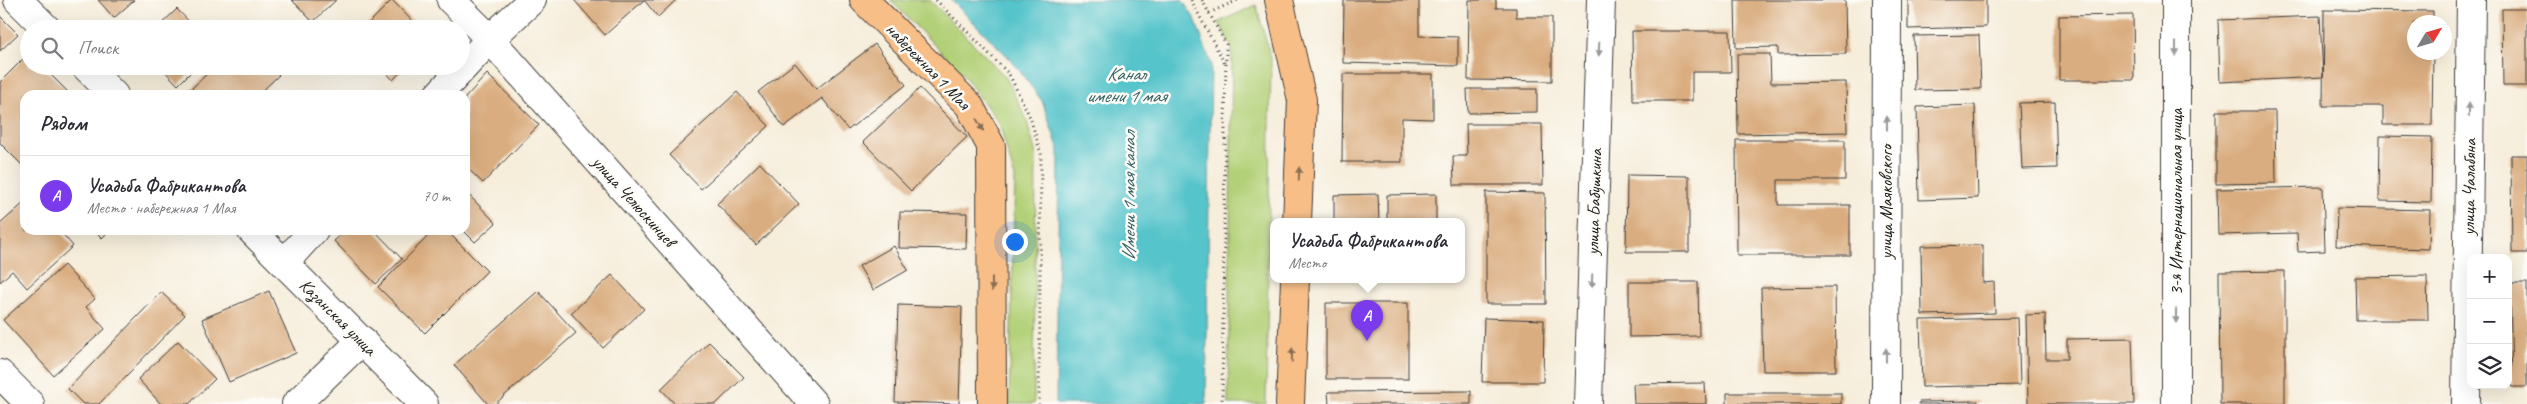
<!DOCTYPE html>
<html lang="ru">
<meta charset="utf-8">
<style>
:root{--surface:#fff;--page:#f7f7f7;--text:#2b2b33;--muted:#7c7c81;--line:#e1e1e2;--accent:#7c3aed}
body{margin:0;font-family:Caveat,sans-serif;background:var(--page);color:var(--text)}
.controls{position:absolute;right:15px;bottom:15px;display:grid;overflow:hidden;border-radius:10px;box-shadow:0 5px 20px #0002}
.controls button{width:45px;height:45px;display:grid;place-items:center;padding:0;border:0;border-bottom:1px solid var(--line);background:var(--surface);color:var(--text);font:25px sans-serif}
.compass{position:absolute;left:2407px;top:15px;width:45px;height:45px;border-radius:50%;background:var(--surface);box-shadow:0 5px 20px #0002;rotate:52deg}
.you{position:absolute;left:1014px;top:241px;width:18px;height:18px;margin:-12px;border:4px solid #fff;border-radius:50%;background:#1a73e8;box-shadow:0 0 0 8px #1a73e833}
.badge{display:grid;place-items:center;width:32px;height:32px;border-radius:50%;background:var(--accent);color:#fff;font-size:16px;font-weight:700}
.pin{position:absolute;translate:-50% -41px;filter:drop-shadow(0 1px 2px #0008)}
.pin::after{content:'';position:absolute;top:26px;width:18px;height:15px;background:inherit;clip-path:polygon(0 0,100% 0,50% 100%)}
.popup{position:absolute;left:1270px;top:218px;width:195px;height:65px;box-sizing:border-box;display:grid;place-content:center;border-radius:10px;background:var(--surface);filter:drop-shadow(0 1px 4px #0005);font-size:16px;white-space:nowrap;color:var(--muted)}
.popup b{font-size:19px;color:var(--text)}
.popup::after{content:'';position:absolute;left:50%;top:100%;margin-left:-10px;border:10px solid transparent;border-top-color:var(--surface)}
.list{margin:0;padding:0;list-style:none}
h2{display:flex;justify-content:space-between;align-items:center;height:65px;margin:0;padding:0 20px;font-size:21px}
h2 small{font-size:16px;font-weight:400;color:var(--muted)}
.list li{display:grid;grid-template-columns:32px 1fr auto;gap:15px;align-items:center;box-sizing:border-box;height:80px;padding:0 20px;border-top:1px solid var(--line)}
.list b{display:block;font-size:19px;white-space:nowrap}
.list p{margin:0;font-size:16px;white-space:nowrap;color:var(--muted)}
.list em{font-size:16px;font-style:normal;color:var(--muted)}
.icon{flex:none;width:28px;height:28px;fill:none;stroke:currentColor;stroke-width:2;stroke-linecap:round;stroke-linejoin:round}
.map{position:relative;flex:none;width:2527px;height:404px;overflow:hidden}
.search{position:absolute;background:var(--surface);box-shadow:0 5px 20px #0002;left:20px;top:20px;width:450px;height:55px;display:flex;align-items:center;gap:12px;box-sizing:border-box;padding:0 18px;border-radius:28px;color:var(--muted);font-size:19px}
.panel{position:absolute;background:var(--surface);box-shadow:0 5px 20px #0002;left:20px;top:90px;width:450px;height:145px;border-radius:15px}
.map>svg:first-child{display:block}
</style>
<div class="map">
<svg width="2527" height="404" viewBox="0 0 2527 404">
<rect width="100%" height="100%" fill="#fdfcf7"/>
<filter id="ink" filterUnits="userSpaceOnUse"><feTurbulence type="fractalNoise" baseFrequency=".02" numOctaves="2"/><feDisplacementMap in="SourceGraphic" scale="10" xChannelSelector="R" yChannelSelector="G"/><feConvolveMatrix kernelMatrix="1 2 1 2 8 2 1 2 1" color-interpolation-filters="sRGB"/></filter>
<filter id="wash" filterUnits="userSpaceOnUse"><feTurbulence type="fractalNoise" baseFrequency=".0096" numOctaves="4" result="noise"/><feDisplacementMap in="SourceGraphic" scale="20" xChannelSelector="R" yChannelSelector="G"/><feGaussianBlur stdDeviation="1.12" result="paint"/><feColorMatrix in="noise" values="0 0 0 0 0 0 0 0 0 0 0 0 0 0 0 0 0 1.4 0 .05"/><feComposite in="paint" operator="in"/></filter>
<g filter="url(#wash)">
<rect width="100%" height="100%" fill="#f6edda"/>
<!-- green -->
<path fill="#b2d077" stroke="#67764a" d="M890,0H930L1005,76L1026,118L1036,154L1034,404H1009L1015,178L999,123L962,73Z
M1256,5L1271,58L1266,404H1228L1232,48L1219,22Z"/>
<!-- water -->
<path fill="#56c4cb" stroke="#397074" d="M951,0H1182L1195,19L1211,64L1206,404H1056L1059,150L1042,101L1013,62Z"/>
<g id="blocks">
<!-- building -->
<path fill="#daad80" d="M98,0H134L114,18Z
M292,0H336L313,22Z
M392,0L420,29H363Z
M574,0H676L658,17L644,0L605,35Z
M1344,0H1419V36L1458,37V66L1343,63Z
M1469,0H1496V8H1516V17H1552V81L1468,80Z
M1735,0H1845L1846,54L1778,55V47L1736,48Z
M1908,0H1986V27L1908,29Z
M177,9L196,29H156Z
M2502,9H2527V86H2503Z
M2324,10L2433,11V22H2414V52H2433L2432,125H2383V106H2323Z
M2133,15L2134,80H2059V16Z
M0,16L18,34L0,51Z
M2320,16L2323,77L2220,82L2218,20Z
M1632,31H1730L1731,72H1692V101H1633Z
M1979,35L1981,89L1915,90L1914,36Z
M875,44L906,85L848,130L822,98L784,127L758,92L795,63L816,89Z
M29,53V66H42L71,95H25L23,166L0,143V82Z
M1737,54H1770L1771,83L1846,82L1847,132L1738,134Z
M160,66H197L178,85Z
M215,66H271L279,75L258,95H191L188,92Z
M380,66H406L393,80Z
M487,74L539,125L483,183L465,166V98Z
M1343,74H1433V119L1402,118V162H1342Z
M920,88L967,137L911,191L863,142Z
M1467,89H1537V112L1468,113Z
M737,92L769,126L701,189L669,155Z
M2055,102L2057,168L2022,169L2019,103Z
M1975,105L1978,198L1919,200L1917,107Z
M2216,111H2275L2276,183L2216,184Z
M1466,124H1542L1543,185H1454L1453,156H1467Z
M2380,136L2432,137L2431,202L2379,201Z
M1736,140H1845V180H1778V205H1850V255H1737Z
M2511,155H2527V253H2512Z
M760,163L799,204L756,245L717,204Z
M1627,175L1689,176V252H1626Z
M2323,187L2325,251L2298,252L2297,233L2218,235L2217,189Z
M1486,192L1545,193L1546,304H1486Z
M467,193L496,223L475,242L463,230H465V195Z
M1378,194L1379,222H1334V195Z
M1436,194V222H1387V195Z
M25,202V230H59L73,246L27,288L12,271L0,282V224Z
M2337,208L2430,210L2429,249L2336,246Z
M900,212L967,213L966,249L899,248Z
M94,230H110L102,238Z
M346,230H374L402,259L376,284L334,241Z
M434,230H446L487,271L425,333L378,287Z
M1983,245V283L1994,282L1995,313L1922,315L1921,246Z
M894,246L908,270L873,290L859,266Z
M64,265L95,299L86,307L105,329L53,375L3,320Z
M2285,271V404H2220L2219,272Z
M612,275L644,309L603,348L571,313Z
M2427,276L2428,320H2356L2355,277Z
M1629,282H1698L1699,336L1629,337Z
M2510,283H2527V387H2512Z
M1835,287L1836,371H1763L1761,288Z
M269,291L296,353L229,382L202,319Z
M538,291L576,333L495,404H488L454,365Z
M161,292L185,315L99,404H83L68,389Z
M1326,303H1408V379H1326Z
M898,305L962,307L959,404L895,402Z
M2045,314L2046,359H2067V339L2132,338L2134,404H2028L2026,315Z
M1484,318L1544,320L1543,382H1482Z
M2018,318L2020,385L1922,387L1920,320Z
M178,341L215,379L189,404H161L138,379Z
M709,342L744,377L716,404H675L661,389Z
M1705,383L1706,404H1634L1633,384Z
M1471,391V404H1329L1328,392Z
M1727,393H1841V404H1727Z
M1978,401V404H1919V402Z"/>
</g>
</g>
<g filter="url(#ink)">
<use href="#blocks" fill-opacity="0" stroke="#3d3b38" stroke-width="1"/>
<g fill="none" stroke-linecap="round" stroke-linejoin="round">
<!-- minor casing -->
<g stroke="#3d3b38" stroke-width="30">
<path id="minor" d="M18,0L47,29
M451,0L490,39L814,404
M2176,0V404
M85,66L114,95
M438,95L490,39L532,0
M251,230L424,404
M284,263L314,230
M0,374L30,404
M296,404L362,340
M1588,404L1601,0
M1886,404L1887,0
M2466,404L2471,0"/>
</g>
<!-- major casing -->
<g stroke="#3d3b38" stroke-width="30">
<path id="major" d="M864,0L969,105L991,146L992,404
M1279,0L1302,100L1297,222
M1290,404L1295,280"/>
</g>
<!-- path -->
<path stroke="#3d3b38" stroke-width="3" stroke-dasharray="1 4" stroke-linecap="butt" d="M936,0L1009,74L1030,117L1041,154L1039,404
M1191,0L1226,66
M1202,0L1226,44L1222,404
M1209,13L1238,0"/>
<!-- minor -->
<use href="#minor" stroke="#fff" stroke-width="28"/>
<!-- major -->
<use href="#major" stroke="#f7be88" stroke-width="28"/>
</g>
<!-- one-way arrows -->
<defs><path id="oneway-solid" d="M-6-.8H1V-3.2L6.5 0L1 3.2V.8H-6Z" transform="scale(1.25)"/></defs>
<g fill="#999">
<use href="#oneway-solid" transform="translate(1599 49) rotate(92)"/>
<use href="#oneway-solid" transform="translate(2176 49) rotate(90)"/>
<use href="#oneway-solid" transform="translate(2469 110) rotate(-89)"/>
<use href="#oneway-solid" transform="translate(1887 123) rotate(-90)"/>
<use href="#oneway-solid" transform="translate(1592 281) rotate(92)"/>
<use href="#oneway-solid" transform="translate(2176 316) rotate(90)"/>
<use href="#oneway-solid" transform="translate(1886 355) rotate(-90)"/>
</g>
<g fill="#8a6d52">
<use href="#oneway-solid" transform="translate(980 125) rotate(61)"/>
<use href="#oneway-solid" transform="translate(1299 174) rotate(-88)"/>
<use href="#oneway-solid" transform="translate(992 284) rotate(90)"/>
<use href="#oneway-solid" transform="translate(1292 355) rotate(-88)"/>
</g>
</g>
<g text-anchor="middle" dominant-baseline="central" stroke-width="5" stroke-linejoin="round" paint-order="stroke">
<!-- street labels -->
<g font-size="18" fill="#1c1c1c" stroke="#fdfcf7">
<text transform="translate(928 66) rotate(46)">набережная 1 Мая</text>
<text transform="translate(2469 187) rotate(-89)">улица Чалабяна</text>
<text transform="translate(634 201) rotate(48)">улица Челюскинцев</text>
<text transform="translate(1594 202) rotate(-88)">улица Бабушкина</text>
<text transform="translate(1886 202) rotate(-90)">улица Маяковского</text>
<text transform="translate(2176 202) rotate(-90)">3-я Интернациональная улица</text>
<text transform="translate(338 317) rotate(45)">Казанская улица</text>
</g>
<!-- water labels -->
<g font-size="19" font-style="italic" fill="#335f62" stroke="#fdfcf7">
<text x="1126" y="74">Канал<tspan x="1126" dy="22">имени 1 мая</tspan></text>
<text transform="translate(1129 196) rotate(-90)">Имени 1 мая канал</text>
</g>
</g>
</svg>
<div class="controls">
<button>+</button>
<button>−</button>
<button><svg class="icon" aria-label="layers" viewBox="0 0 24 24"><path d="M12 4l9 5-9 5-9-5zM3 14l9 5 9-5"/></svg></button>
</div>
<svg class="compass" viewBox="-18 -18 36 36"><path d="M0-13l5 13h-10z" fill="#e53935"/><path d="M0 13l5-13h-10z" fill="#7c7c81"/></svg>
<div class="you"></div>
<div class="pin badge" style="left:1367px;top:341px">A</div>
<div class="popup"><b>Усадьба Фабрикантова</b>Место</div>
<div class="search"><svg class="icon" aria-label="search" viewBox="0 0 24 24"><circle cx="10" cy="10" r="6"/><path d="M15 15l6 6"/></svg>Поиск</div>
<section class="panel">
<h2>Рядом<small></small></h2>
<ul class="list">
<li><span class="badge">A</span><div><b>Усадьба Фабрикантова</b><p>Место · набережная 1 Мая</p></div><em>70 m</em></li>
</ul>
</section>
</div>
